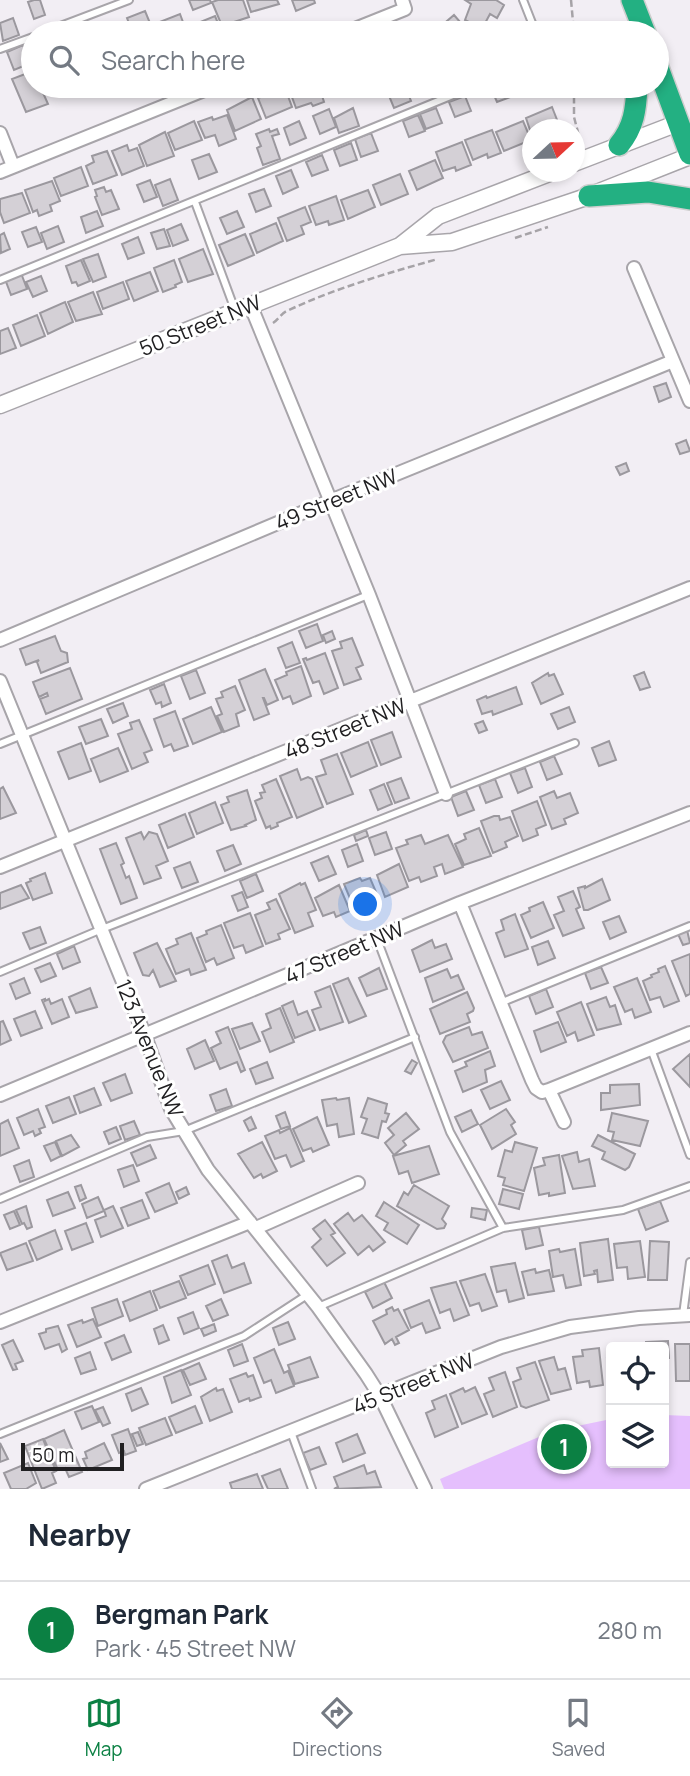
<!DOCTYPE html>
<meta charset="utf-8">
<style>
:root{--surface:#fff;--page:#f2f2f3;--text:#1f2937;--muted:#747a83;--line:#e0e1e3;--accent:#0b8043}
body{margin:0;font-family:Manrope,sans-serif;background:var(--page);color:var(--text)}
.controls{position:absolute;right:21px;bottom:21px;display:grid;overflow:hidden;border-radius:7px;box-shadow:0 4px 10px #0003}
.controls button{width:63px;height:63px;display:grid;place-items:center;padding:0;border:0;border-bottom:2px solid var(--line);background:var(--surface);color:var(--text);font:35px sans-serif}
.compass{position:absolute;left:522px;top:119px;width:63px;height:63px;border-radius:50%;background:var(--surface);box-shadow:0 4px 10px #0003;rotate:68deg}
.scale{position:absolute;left:21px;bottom:18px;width:103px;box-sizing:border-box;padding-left:7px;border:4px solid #212022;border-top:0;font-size:19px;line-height:24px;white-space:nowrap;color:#212022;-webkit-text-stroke:5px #fff;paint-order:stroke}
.you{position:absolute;left:366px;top:905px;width:24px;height:24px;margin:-18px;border:5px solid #fff;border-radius:50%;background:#1a73e8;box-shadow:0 0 0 10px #1a73e833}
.badge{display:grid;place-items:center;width:46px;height:46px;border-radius:50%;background:var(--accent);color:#fff;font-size:23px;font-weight:700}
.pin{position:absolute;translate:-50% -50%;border:4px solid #fff;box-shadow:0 2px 7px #0006}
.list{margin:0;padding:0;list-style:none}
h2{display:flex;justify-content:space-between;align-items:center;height:91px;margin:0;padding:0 28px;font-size:30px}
h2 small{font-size:23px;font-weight:400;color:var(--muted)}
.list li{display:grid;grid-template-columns:46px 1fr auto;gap:21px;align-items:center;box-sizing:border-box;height:98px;padding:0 28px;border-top:2px solid var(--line)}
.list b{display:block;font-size:26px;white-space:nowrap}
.list p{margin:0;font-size:23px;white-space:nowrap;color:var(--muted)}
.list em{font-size:23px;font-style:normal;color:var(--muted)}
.icon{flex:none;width:38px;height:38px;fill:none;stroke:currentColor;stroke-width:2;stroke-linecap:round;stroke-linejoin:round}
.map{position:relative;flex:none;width:690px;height:1489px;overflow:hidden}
.search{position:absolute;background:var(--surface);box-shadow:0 4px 10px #0003;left:21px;right:21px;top:21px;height:77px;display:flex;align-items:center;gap:18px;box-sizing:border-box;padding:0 24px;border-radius:38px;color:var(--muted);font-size:26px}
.sheet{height:189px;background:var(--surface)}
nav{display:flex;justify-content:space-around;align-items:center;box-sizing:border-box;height:98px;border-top:2px solid var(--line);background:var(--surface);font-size:19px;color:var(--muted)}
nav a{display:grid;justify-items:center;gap:4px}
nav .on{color:var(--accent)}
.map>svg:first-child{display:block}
</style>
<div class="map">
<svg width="690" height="1489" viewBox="0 0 690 1489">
<rect width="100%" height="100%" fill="#f2eef4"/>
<!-- green -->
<path fill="#e5bffd" d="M664,1415L690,1416V1489H444L440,1479L553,1431L611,1419V1463H664Z"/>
<!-- building -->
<path fill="#d4d0d6" stroke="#9b989e" stroke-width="2" d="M34,0H40L45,15L34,19L28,2Z
M189,0H210L211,3L193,10Z
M218,0H243L249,17L222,26L212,2Z
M247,0H277L279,4L251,12Z
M292,0H314L315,3L296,11Z
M465,0H496L504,5L497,18L490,14L482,29L465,20L471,4Z
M145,11L152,28L133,33L127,18Z
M180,14L187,33H156L152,25Z
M454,15L467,30L463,33H433Z
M215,16L222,33H191L188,27Z
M13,18L19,35L3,41L0,23Z
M526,22L530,33H519L516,26Z
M23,45L31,63L14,70L7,52Z
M33,71V86H40L48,104L26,112L12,79Z
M78,86H101L82,94Z
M298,86H319L324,102L313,106L311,103L296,108L289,89Z
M326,86H349L329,93Z
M399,86H405L411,101L394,108L387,91Z
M490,86H509L513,96L497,102Z
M511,86H530L531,88L515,95Z
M285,88L292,107L266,118L258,98Z
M465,96L471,111L455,117L449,102Z
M252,97L261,119L235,131L227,110Z
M552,107L561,130H532V136L526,118Z
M353,108L359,126L339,133L334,118Z
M436,108L442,123L426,129L420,114Z
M329,109L336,127L320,134L313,116Z
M227,115L236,139L219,146L215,135L205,138L198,122L212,117L213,120Z
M418,115L425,131L409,137L403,121Z
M194,121L202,140L175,150L168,133Z
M299,121L306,138L290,145L284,128Z
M523,121L531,140L504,151L496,132Z
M269,129L270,132L277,129L279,134L272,136L280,159L263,165L257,148L261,146L256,134Z
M492,130L501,153L488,158L487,154L473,160L465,140Z
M165,132L174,156L147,166L139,145Z
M371,133L378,151L361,157L355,139Z
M462,142L471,165L456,171L455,167L443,171L436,152Z
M351,143L357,160L340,166L334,150Z
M127,145L129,151L137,148L144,166L122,175L112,151Z
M107,151L117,175L93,184L86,166L94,162L92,156Z
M209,154L217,172L199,179L192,160Z
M322,155L328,170L312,176L306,162Z
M435,160L443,178L417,190L409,171Z
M81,167L88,186L61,196L54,178Z
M291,170L298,187L283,194L276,176Z
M400,174L408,194L381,205L373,185Z
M170,179L178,200L163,206L155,185Z
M150,180L157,197L144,202L137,185Z
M52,181L60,201L50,205L52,211L39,216L37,210L33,212L25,190Z
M104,187L106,192L111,190L119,209L102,215L95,197L97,196L95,190Z
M264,189L271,206L256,212L249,194Z
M368,190L375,207L348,219L341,200Z
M22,193L30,213L4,223L0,212V199Z
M336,196L344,220L329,225L328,221L316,225L309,206Z
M305,207L311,222L301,226L304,234L287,241L278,218Z
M97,211L103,226L86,233L81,217Z
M237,211L244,227L227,234L220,218Z
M276,223L283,241L257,253L250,234Z
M181,224L188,240L173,246L167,230Z
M58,226L64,242L47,249L41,233Z
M36,227L42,242L28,247L22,232Z
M164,229L170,246L157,249L151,233Z
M4,233L10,249L1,253L0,235Z
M245,234L254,255L228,266L219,245Z
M138,237L144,253L128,259L122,244Z
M203,249L213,274L188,282L179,259Z
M98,254L106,277L93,282L83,259Z
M81,260L90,281L78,286L76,282L72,283L66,266Z
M174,260L182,282L175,285L176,287L163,292L154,268Z
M150,272L158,291L134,301L126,281Z
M21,273L27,289L11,295L5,279Z
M41,276L47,291L33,297L26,282Z
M123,282L129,299L103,309L97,292Z
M93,292L102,314L76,321L68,302Z
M65,302L73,322L48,334L40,313Z
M37,315L45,336L21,346L13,325Z
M8,328L16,348L0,354V331Z
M666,383L671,397L659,402L654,387Z
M686,440L690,451L680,454L676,444Z
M626,463L629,471L620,475L616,467Z
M317,624L323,641L306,648L299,631Z
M332,631L335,639L326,643L323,635Z
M55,636L61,651L67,653L68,662L41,673L37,662L39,660L26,665L20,649Z
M352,638L363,665L356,668L361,679L344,685L332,651L342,648L340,642Z
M292,642L300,663L286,668L278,648Z
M325,653L338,688L324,694L319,681L313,683L303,659L306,658L307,660Z
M301,666L311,696L293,704L290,696L283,699L275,680L287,675L286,672Z
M70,668L82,699L46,714L40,699L48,696L47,693L39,697L33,682Z
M265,669L278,700L267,705L264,698H263L269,714L254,720L239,680Z
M196,670L205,693L190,699L181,676Z
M644,672L650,687L640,690L634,676Z
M548,673L549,676L554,674L563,694L541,704L532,683Z
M164,684L171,703L162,707L161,702L156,704L150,690Z
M235,686L245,710L236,714L239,726L224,732L217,716L222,714L216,699L223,697L221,692Z
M516,687L522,704L493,715L492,711L482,714L477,700L486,696L487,698Z
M123,703L128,716L113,723L107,709Z
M211,707L222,732L193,744L183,719Z
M569,707L575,722L558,729L551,714Z
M175,711L188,746L174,751L171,744L164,747L154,719Z
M101,719L108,736L86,744L79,727Z
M139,720L152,750L144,753L148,762L132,769L118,734L132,729L130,723Z
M483,721L487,730L479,733L475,724Z
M392,732L401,757L381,765L371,740Z
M609,741L616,760L599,766L592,748Z
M368,742L377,766L351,777L341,753Z
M81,743L91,771L69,779L58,752Z
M118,748L128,771L100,782L91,759Z
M337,754L353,794L327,804L316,777L326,774L321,760Z
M554,756L562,774L547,780L540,762Z
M525,768L532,787L518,793L510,773Z
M297,769L301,780L308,777L312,779L323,807L297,818L280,776Z
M401,778L409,798L395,803L387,783Z
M276,779L292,817L277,823L278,826L271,829L270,826L266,828L255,801L262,798L260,793L265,792L262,785Z
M495,779L502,797L486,803L479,785Z
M384,784L392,804L378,810L370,790Z
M3,787L16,813L0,819V789Z
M247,790L256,820L245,825L246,826L231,830L221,805L229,802L227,797Z
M466,791L474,810L458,816L451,797Z
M554,791L557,798L570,793L578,813L564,819L566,824L552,829L540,797Z
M537,801L546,825L536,829L538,835L523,841L512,811Z
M215,802L223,823L197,834L189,813Z
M185,814L194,837L168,848L159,825Z
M494,816H499L500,820L510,817L518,836L505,842L507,847L493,853L481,821Z
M479,828L491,856L464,865L455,844L466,839L464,834Z
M366,830L368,836L356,841L354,835Z
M141,832L144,839L149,832L157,834L168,861L156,866L161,878L144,884L126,838Z
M386,832L392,849L375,855L369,838Z
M421,835L425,844L448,835L463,867L445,874L442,864L434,867L437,876L421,882L419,877L409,881L396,848L408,844L406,840Z
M116,843L124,863L121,865L126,878L129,876L137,898L121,904L100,849Z
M357,844L363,861L348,867L342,850Z
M233,845L241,864L225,871L217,851Z
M328,856L336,874L319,881L311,863Z
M190,862L198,882L182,888L174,868Z
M399,864L408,887L385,897L377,875Z
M45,873L52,893L33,900L26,883L31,881L30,879Z
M256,874L263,891L247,898L240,881Z
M360,878L362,881L370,878L379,899L354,908L344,884Z
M602,879L610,900L588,910H584L578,888L585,886V888Z
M300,883L301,885L305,883L316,910L308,913L313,926L295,933L279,894Z
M21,885L29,898L0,909V893Z
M339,885L350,911L336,917L334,912L323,916L315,898Z
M573,891L580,907L576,909L584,928L563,936L554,915L564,911L558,897Z
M242,892L248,907L238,911L232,896Z
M276,899L290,929L278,934L280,939L266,944L255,915L270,909L267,903Z
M543,902L554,928L531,938L521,915L530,911L529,908Z
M250,913L263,946L246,953L243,945L234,948L224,923Z
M515,914L528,949L505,957L496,933L504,930L501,920Z
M619,916L626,932L610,939L603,922Z
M221,925L234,958L217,965L214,958L206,962L197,938L207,934L206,931Z
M40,927L46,943L30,949L23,933Z
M687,930L690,943L683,945L678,934Z
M191,933L206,970L191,975L189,969L176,974L166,949L178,944L176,939Z
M432,940L435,948L446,944L452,959L420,972L412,950Z
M548,941L555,958L538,965L532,947Z
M157,943L176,981L160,987L153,970L149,976L143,975L134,953Z
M74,946L80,962L63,969L57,954Z
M690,954V994L686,996L672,961Z
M50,963L56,976L41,982L35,969Z
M665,966L679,1001L664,1007L660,997L650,1000L643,981L652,977L651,975L659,972L658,969Z
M601,967L608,983L591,989L585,973Z
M379,968L387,989L367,996L359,978Z
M447,969L451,978L458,975L464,989L433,1002L425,978Z
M24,978L30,993L16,999L10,984Z
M348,978L366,1016L349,1023L333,984Z
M637,978L651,1012L635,1018L632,1009L625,1012L614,987Z
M330,986L343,1022L320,1030L312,1010L321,1007L315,992Z
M90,988L97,1007L76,1013L69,997Z
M546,989L553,1007L536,1014L529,996Z
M467,992L474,1008L473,1011L467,1014L470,1022L440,1034L430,1009Z
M606,997L610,1007L615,1005L621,1024L597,1030L587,1004Z
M45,999V1001L49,999L51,1004L62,999L69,1017L52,1024L42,1000Z
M293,1001L298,1015L307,1011L315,1030L295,1038L282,1006Z
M581,1002L594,1035L578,1041L575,1032L567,1036L557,1012Z
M280,1008L294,1042L270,1052L262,1032L271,1028L266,1014Z
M35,1011L42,1028L21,1036L14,1019Z
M3,1021L11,1040L0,1045V1022Z
M558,1022L566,1042L541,1052L534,1031Z
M252,1023L260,1041L240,1049L232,1029Z
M228,1027L245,1070L241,1072L237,1062L220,1069L211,1048L221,1043L216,1032Z
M469,1027L472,1035L482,1032L488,1048L453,1062L443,1042L446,1036Z
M205,1040L214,1061L195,1069L187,1049Z
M490,1051L495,1066L485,1070L487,1082L463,1092L455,1071L467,1066L465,1062Z
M690,1054V1087L673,1069Z
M412,1060L417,1063L411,1074L405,1071Z
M267,1062L273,1078L256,1084L250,1069Z
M125,1074L132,1093L111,1101L103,1083Z
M501,1081L510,1100L490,1109L481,1090Z
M639,1084L640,1105L601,1110V1093H610V1085Z
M94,1088L101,1105L80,1113L74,1096Z
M226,1089L232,1106L216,1111L210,1095Z
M69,1097L76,1114L53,1123L46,1106Z
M336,1098L337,1100L349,1098L354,1134L339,1137L337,1124L327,1126L322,1100Z
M368,1098L387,1104L385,1113L389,1114L386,1122L382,1121L378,1138L362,1133L367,1119L361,1117Z
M38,1109L45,1127L39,1129L41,1133L35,1136L33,1131L24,1135L17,1118Z
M506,1109L515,1122L511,1125L516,1134L492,1149L480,1125Z
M471,1110L478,1124L462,1132L455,1117Z
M285,1112L290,1126L281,1129L276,1116Z
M406,1113L419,1129L403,1141L406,1145L394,1155L385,1143L394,1135L388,1128Z
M612,1113L648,1121L640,1146L612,1140L614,1132L608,1131Z
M251,1117L256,1128L249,1131L244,1121Z
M317,1117L329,1145L313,1152L311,1148L303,1151L293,1129Z
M8,1120L19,1148L0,1156V1124Z
M134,1121L140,1135L125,1140L120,1126Z
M116,1127L121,1139L109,1144L104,1132Z
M290,1128L304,1161L291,1167L286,1155L275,1159L265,1136L279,1130L280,1133Z
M71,1135L79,1147L62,1156L56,1141Z
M598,1135L635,1154L629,1167L625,1170L602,1159L605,1152L592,1146Z
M55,1142L61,1156L51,1161L44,1146Z
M262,1142L277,1171L263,1178L261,1174L254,1178L238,1154Z
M515,1142L537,1148L524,1191L503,1185L505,1178L498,1176L505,1150L512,1152Z
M150,1145L156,1158L137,1166L131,1153Z
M429,1146L439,1174L412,1183L408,1171L399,1174L393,1156Z
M577,1152L579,1162L589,1159L595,1186L573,1189L562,1156Z
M559,1155L565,1193L549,1196V1193L539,1195L534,1168L545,1165L543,1158Z
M29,1160L34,1177L20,1182L14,1166Z
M133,1165L139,1181L124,1187L118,1170Z
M169,1183L177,1203L155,1212L146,1193Z
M81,1185L86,1198L80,1201L75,1187Z
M414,1185L449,1206L442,1219L446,1224L444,1228L437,1229L397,1206L404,1192L408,1195Z
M186,1187L189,1194L179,1199L176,1192Z
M503,1189L523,1194L519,1209L499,1204Z
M68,1192L75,1208L53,1216L47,1200Z
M98,1197L104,1211L87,1218L82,1204Z
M142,1200L149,1218L128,1226L121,1208Z
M660,1201L668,1221L646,1230L638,1209Z
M384,1202L419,1225L407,1244L384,1230L388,1223L376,1216Z
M26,1206L32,1227L27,1229L24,1223L22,1224L16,1210Z
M113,1206L123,1228L101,1237L95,1220L106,1216L104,1210Z
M472,1208L487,1210L485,1220L471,1217Z
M14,1211L20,1225L10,1229L4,1215Z
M348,1213L354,1221L362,1215L385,1242L373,1251L369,1246L358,1255L334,1224Z
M325,1220L335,1233L331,1235L345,1253L327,1266L312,1247L321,1239L313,1229Z
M86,1223L93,1242L72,1250L65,1231Z
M539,1227L543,1245L526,1249L522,1230Z
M55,1230L62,1249L37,1260L29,1241Z
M608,1239L613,1280L598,1282L597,1270L594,1271L595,1274L584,1276L580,1243Z
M640,1241L645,1277L628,1279L627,1267L617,1268L614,1244Z
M650,1241L669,1242L667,1280H648Z
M26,1243L33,1261L7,1270L0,1253Z
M559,1249L560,1252L575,1249L581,1285L566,1288L563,1275L553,1277L549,1251Z
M227,1255L232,1268L244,1263L251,1283L224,1293L212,1261Z
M515,1263L524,1298L509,1302L506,1290L497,1292L491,1267Z
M208,1265L215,1284L188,1295L180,1276Z
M535,1269L536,1273L549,1270L554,1291L528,1295L522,1272Z
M485,1274L497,1306L482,1311L479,1303L470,1306L460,1281Z
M179,1281L186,1298L160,1308L153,1291Z
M384,1282L392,1298L373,1308L365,1292Z
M456,1282L469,1315L454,1321L450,1309L440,1313L431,1288Z
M150,1291L157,1310L130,1321L123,1302Z
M117,1299L123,1316L98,1326L92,1308Z
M221,1299L228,1315L213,1321L206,1306Z
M429,1300L440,1328L426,1333L422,1323L411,1328L404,1310Z
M392,1307L394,1311L398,1309L409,1330L396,1337L399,1343L395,1345L392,1339L385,1344L373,1321L387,1314L386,1310Z
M193,1312L199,1328L184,1334L178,1318Z
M93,1319L101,1337L77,1347L68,1325L82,1320L83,1323Z
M288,1322L295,1339L279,1345L273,1328Z
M214,1324L216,1331L204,1336L201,1329Z
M163,1325L169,1340L159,1344L154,1329Z
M58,1326L67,1349L62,1352L59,1344L45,1349L39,1334L46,1332V1329Z
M124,1335L131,1352L112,1360L105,1343Z
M13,1340L23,1361L15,1364L17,1369L13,1370L2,1345Z
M668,1341L669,1358L666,1359V1373H664V1347H646V1342Z
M242,1344L248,1361L234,1366L228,1350Z
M675,1344H690V1381H676Z
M599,1348L603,1385L590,1387L589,1381L577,1383L573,1357L583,1356L582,1350Z
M274,1349L284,1373L288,1371L294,1386L276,1393L271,1380L264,1383L254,1358Z
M90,1352L96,1369L81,1374L75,1358Z
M310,1357L318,1377L295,1384L288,1365Z
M554,1357L558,1370L565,1368L571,1389L551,1394L539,1361Z
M607,1358H611V1382H609Z
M535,1362L549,1400L526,1408L521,1406L513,1382L521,1379L517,1368Z
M199,1363L206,1379L190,1385L183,1370Z
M181,1370L191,1395L172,1403L164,1377Z
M505,1372L517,1407L493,1417L484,1394L494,1390L489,1378Z
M246,1373L248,1377L253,1375L261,1397L250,1401L249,1398L239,1402L230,1379Z
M475,1387L487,1414L462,1424L450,1394L463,1388L465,1392Z
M141,1388L148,1404L132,1411L126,1394Z
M216,1388L217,1391L223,1389L232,1412L210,1421L201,1397Z
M446,1395L458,1427L435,1437L426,1413L435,1409L432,1401Z
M92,1406L99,1422L82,1429L75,1412Z
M195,1406L202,1423L176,1433L169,1417Z
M103,1407L110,1423L103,1426L95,1410Z
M165,1418L172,1435L146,1445L139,1428Z
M128,1429L136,1451L125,1455L124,1451L119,1453L112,1435Z
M64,1430L82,1472L69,1477L65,1468L58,1470L44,1439Z
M138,1432L143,1444L137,1446L132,1434Z
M357,1434L365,1453L343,1462L336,1443Z
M43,1439L56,1471L52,1473L56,1483L42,1489L25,1446Z
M0,1443L8,1459L0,1462Z
M104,1443L112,1460L88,1470L83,1459L87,1458L85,1452Z
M319,1447L326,1464L310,1470L303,1453Z
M28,1463L36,1483L26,1489H11L4,1473Z
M364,1465L367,1474L375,1471L381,1487L334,1489L338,1487L334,1477Z
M280,1469L288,1489H268L262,1476Z
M257,1474L263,1489H232L230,1483Z"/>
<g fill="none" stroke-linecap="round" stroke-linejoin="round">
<!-- lane casing -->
<g stroke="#a8a5aa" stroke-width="10">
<path id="lane" d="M523,0L536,33
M42,33L129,0
M0,49L33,37
M195,202L235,310
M0,280L475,86
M0,744L368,595
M377,939L450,1132L503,1228
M0,972L102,929L575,743
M500,1003L690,926
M651,1049L690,1155
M0,1199L147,1137L184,1131L415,1037
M318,1307L503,1228L623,1210L690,1186
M683,1315L690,1262
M291,1432L312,1489
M0,1434L244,1336L307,1295"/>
</g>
<!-- street casing -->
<g stroke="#a8a5aa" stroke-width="16">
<path id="street" d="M345,33L405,9L402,0
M0,133L13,166
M0,172L214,86
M634,268L690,401
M250,304L369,595L446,794
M0,640L330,501L673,361
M0,681L145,1036L171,1109L208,1170L318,1307L366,1374L380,1396L425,1489
M0,867L690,588
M460,903L532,1080L536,1088L542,1092L549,1090L564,1122
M549,1090L690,1033
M0,1095L460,903L690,813
M256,1228L358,1183
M0,1322L250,1222
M146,1489L501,1347L570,1327L639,1318L690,1315"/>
</g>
<!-- secondary casing -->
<g stroke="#a8a5aa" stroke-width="19">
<path id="secondary" d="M574,163L678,123
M400,246L452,242L589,196L690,156
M0,405L400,246L438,216L552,172"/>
</g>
<!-- highway casing -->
<g stroke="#cecece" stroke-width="24">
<path id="highway" d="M632,0L645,33
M657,65L690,154
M619,145C634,127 636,109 637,86
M589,196L648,192L690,199"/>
</g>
<!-- path -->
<path stroke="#a6a3a7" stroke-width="2.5" stroke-dasharray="7 3.5" stroke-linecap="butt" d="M571,0L574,33
M574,86V117L581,144
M515,238L548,227
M273,323C279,319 281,313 289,310C336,288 388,273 438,259"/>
<!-- lane -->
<use href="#lane" stroke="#fff" stroke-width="6"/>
<!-- street -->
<use href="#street" stroke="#fff" stroke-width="12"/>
<!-- secondary -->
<use href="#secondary" stroke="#fff" stroke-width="16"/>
<!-- highway -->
<use href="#highway" stroke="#23b082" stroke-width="21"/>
</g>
<g text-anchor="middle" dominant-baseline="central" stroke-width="6" stroke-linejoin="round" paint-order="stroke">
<!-- street labels -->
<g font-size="21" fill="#212022" stroke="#fff">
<text transform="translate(200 325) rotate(-22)">50 Street NW</text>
<text transform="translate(336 499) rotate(-22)">49 Street NW</text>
<text transform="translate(345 728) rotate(-22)">48 Street NW</text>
<text transform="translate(344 952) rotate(-23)">47 Street NW</text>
<text transform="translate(150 1048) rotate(68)">123 Avenue NW</text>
<text transform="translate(413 1383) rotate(-22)">45 Street NW</text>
</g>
</g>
</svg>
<div class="controls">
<button><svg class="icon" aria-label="locate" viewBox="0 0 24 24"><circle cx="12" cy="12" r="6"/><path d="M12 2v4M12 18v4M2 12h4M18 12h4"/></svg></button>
<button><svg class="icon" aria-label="layers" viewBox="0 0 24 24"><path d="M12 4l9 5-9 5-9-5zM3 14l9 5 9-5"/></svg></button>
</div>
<svg class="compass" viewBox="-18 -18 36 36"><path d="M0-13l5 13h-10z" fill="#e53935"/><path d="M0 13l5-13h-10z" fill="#747a83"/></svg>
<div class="scale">50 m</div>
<div class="you"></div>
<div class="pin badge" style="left:564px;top:1447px">1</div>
<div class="search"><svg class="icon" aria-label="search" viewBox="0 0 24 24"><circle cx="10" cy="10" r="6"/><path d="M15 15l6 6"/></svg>Search here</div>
</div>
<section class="sheet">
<h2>Nearby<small></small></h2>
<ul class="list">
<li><span class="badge">1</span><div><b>Bergman Park</b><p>Park · 45 Street NW</p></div><em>280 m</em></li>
</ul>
</section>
<nav>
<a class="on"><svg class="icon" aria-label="map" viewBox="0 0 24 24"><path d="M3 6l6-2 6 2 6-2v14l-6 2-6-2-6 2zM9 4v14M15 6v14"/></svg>Map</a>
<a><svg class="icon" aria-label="directions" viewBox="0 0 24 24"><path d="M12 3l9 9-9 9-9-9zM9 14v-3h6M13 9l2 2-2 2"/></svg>Directions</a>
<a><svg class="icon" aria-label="saved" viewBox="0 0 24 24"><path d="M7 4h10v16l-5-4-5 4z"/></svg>Saved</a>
</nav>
